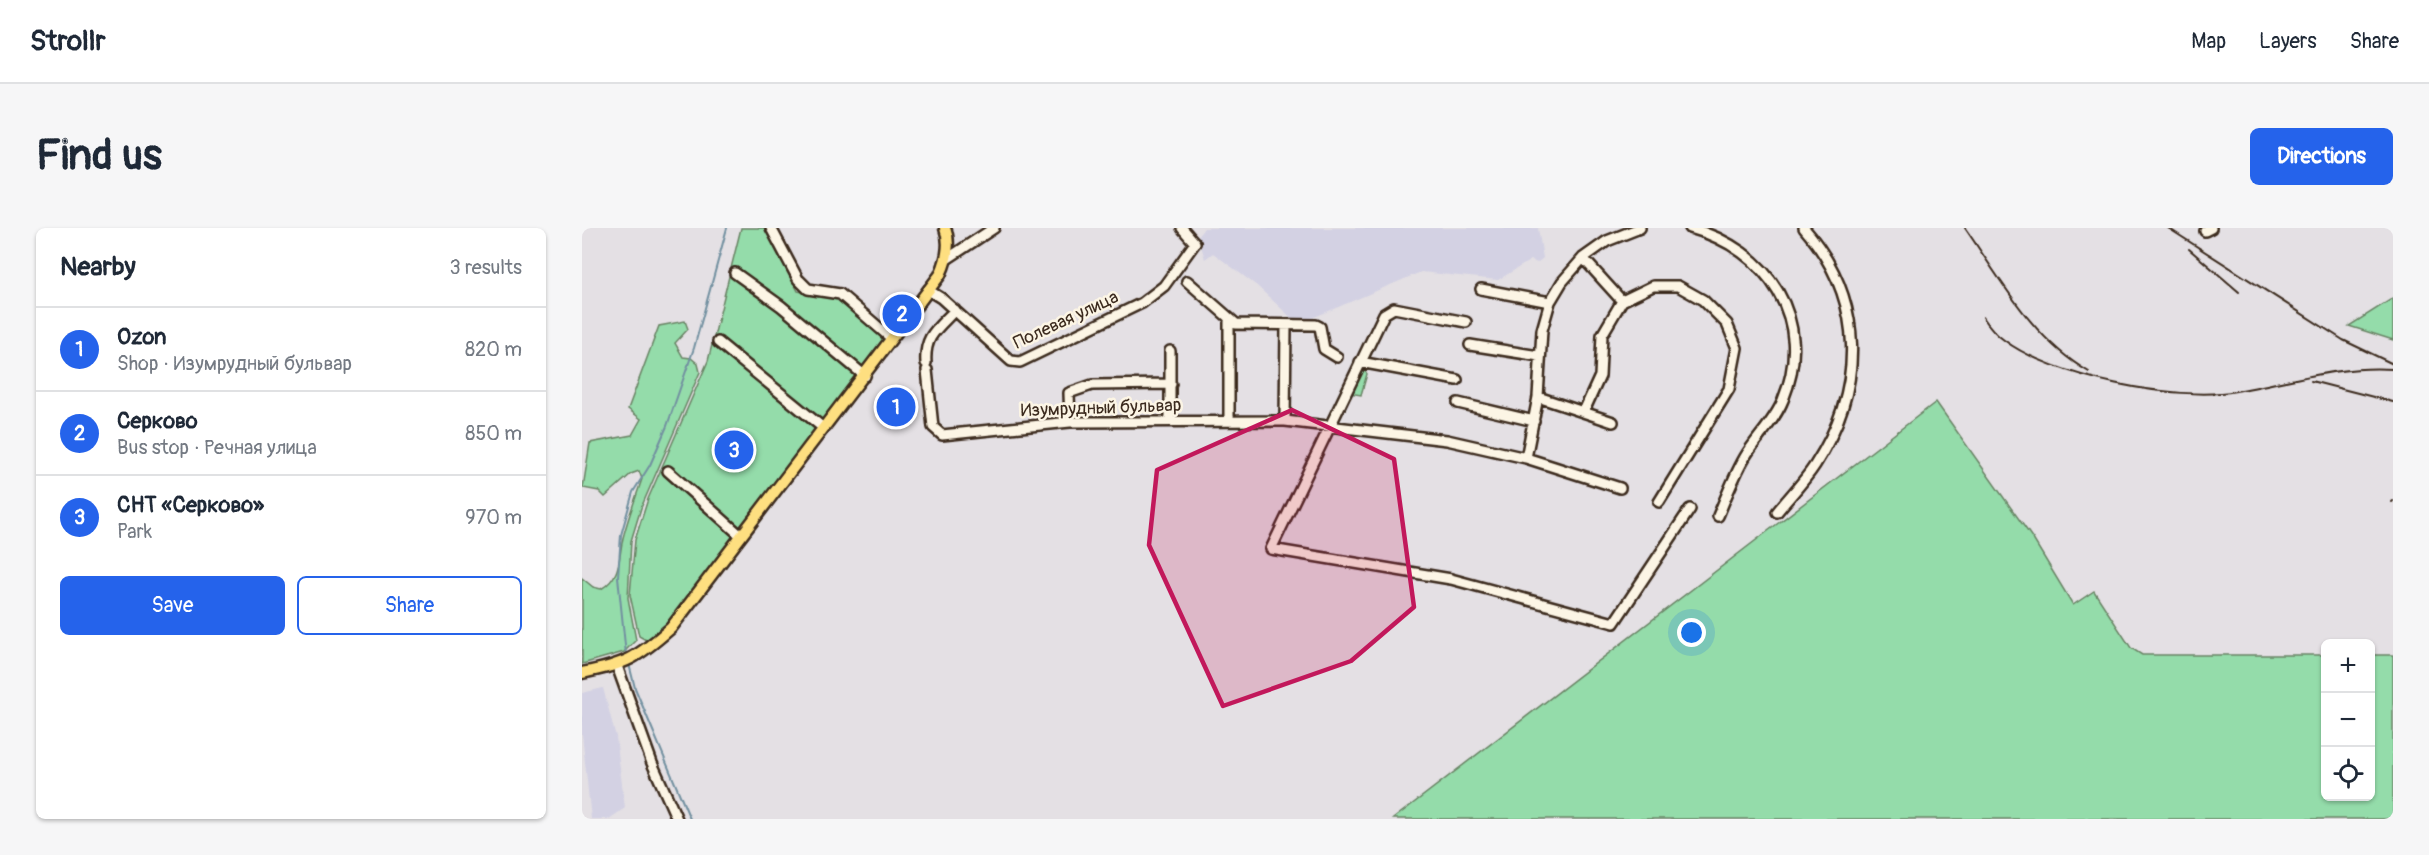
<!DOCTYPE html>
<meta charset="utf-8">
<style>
:root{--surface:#fff;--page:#f6f6f7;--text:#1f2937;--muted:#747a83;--line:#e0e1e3;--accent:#2563eb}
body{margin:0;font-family:Pangolin,sans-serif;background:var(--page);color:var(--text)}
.controls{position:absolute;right:18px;bottom:18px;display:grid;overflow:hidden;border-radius:9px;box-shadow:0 2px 4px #0004}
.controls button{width:54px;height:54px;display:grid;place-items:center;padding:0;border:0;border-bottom:2px solid var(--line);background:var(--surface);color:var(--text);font:30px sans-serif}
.you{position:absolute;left:1110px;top:405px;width:21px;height:21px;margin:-15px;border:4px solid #fff;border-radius:50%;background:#1a73e8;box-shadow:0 0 0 9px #1a73e833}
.badge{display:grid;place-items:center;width:39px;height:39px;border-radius:50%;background:var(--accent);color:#fff;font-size:20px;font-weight:700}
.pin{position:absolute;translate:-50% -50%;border:3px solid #fff;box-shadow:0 2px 6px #0006}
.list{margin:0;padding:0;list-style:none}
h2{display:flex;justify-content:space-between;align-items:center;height:78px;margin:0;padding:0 24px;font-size:26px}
h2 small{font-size:20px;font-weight:400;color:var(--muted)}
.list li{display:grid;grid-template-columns:39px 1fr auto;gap:18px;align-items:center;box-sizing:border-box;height:84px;padding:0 24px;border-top:2px solid var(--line)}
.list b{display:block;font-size:22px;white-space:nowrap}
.list p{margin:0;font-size:20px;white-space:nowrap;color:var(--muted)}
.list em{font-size:20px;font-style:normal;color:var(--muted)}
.actions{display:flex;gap:12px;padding:18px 24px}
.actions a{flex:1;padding:14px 0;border:2px solid var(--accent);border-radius:9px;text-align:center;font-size:21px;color:var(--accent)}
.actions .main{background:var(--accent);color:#fff}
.icon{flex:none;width:33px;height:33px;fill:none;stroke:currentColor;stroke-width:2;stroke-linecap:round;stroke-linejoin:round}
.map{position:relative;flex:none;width:1811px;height:591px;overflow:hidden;border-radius:9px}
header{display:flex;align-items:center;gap:36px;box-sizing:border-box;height:84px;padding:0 30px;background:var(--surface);border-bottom:2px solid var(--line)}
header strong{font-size:28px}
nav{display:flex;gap:33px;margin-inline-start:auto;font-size:21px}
.intro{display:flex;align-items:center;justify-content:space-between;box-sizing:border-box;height:144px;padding:0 36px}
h1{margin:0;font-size:42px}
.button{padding:15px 27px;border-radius:9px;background:var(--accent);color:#fff;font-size:21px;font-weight:700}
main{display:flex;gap:36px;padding:0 36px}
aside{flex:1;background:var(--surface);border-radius:9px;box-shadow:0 2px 4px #0004}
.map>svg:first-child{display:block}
</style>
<header>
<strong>Strollr</strong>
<nav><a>Map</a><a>Layers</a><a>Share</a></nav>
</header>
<div class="intro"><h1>Find us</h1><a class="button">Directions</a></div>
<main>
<aside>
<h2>Nearby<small>3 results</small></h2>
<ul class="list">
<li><span class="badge">1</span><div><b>Ozon</b><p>Shop · Изумрудный бульвар</p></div><em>820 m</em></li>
<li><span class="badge">2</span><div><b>Серково</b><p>Bus stop · Речная улица</p></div><em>850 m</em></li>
<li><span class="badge">3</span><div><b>СНТ «Серково»</b><p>Park</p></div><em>970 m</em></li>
</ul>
<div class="actions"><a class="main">Save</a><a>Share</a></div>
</aside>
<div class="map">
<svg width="1811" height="591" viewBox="0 0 1811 591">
<rect width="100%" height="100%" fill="#e4e0e4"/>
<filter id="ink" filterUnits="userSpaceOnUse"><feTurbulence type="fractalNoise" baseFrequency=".0167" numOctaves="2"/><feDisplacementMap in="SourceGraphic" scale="12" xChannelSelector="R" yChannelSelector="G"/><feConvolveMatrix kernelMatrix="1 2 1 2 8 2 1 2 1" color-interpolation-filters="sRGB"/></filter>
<g filter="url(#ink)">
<!-- built -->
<path fill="#d3d1e3" d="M622,0H956L961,30L955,35L949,32L916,52L839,44L716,96L675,58L631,25L623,31L616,8Z
M21,460L34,509L43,580L27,591H9L0,506V465Z"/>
<!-- green -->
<path fill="#94dcaa" stroke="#688364" stroke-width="1.5" d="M159,0H183L216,63L259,71L303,110L85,397L64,412L57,408L48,367L53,312L66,271L126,133Z
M1811,70V112L1767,98Z
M103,93L106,101L93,115L101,129L109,130L116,136L118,144L59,280L49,313L46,370L54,412L42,424L0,436V350L11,359L19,361C41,349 36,326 42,306C47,287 54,269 60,251L57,243L49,246L23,269L17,263L1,260L8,215L50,207L59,191L46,181L77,98Z
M779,143H783L785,146L779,167L767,165Z
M1354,174L1451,311L1491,377L1512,363L1549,420L1560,427H1743L1744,568H1788L1789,427H1811V591H811Z"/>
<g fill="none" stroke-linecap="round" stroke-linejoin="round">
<!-- stream -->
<path stroke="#7290a0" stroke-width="2" d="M44,427L36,349L39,307L51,264L68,237L85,198L112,120L145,0
M47,436L53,460L108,591"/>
<!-- minor casing -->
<g stroke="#3b2a1e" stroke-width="14">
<path id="minor" d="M189,0L216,51L226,61L258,66L309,110
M1108,0C1186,21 1234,92 1201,172C1193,193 1174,210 1163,229C1152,248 1144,269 1136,288
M1623,3L1629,0
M1001,30L1040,73
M365,31L412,0
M153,45L199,78L283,148
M605,53L654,96L734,97L738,99L742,121L755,129
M899,61L968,74
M346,62L359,70L429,133L438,134L560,75L582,58L613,15L600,0
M884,94L812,80L802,86L689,321L869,351L1032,395L1108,281
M136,114L240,199
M888,117L957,128
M778,134L875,152
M344,135C342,108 355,101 373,82
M345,142L351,199L360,207L488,194L703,193L865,212L944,230L1038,260
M956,169L1031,194
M876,175L952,193
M1002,183L1018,148L1020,107L1040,73L1071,58H1096L1121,72L1145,96L1155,120L1147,161L1077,274
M588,193V123
M647,193V91
M703,193L704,97
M488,194L487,165L510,157L589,156
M944,230L956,169L960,102L968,74L980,54L1001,30L1025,13L1058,0
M86,243L158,307
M1195,284C1207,269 1222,254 1233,237C1283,160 1284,72 1222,0
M35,438L70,535L95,591"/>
</g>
<!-- major casing -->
<g stroke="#3b2a1e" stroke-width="15">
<path id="major" d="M0,445C45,436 55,430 89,400L358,47C365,32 369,16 363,0"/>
</g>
<!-- minor -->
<use href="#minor" stroke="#fcf5e5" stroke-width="9"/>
<!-- major -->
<use href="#major" stroke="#fedf80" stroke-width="10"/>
<!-- rail -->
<path stroke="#3b2a1e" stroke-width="2" d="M1383,0C1419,52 1451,112 1507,144
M1586,0L1761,112L1811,136
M1607,21L1657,64
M1401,89C1407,98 1413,106 1422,112C1470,149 1595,174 1654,163C1707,154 1757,137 1811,141
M1729,153L1811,174
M1810,274L1811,273"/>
</g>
</g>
<!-- marked area -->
<path fill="#c2185b" fill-opacity="0.2" stroke="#c2185b" stroke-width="4.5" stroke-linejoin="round" d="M710,182L812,231L832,379L769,433L641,478L567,317L575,242Z"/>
<g text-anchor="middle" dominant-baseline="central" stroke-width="5" stroke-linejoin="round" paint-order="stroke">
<!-- street labels -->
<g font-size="18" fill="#3b2a1e" stroke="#fcf5e5">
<text transform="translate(484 92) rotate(-25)">Полевая улица</text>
<text transform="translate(519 180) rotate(-2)">Изумрудный бульвар</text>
</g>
</g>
</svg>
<div class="controls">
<button>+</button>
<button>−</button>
<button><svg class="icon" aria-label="locate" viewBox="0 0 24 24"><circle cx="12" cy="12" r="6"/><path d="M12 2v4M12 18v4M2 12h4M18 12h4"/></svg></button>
</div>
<div class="you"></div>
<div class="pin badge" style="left:314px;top:179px">1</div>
<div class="pin badge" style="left:320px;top:86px">2</div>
<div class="pin badge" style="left:152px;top:222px">3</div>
</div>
</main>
